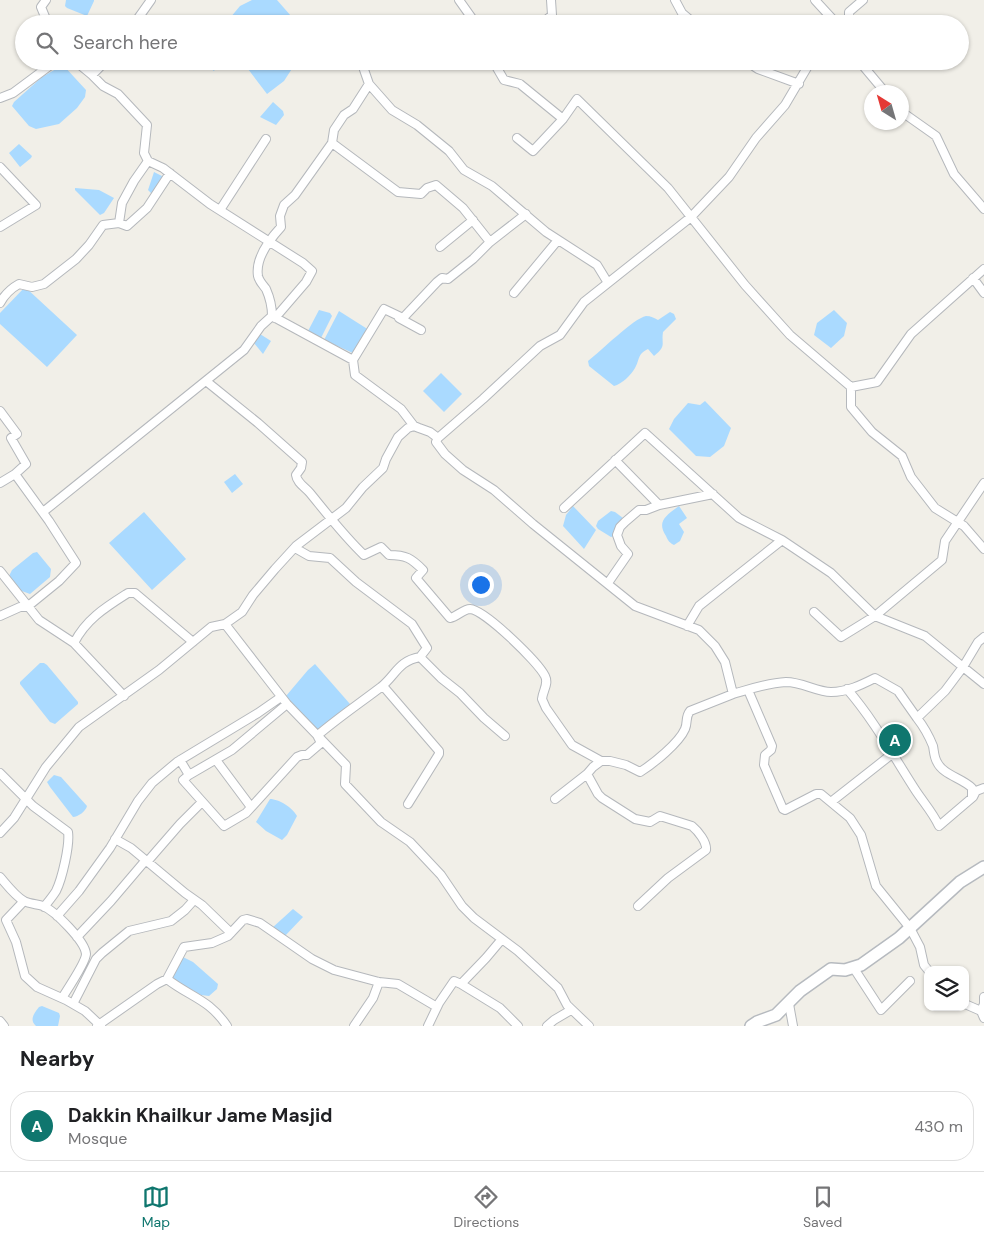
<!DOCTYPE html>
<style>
:root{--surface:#fff;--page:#f2f2f2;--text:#202124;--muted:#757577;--line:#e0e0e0;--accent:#0f766e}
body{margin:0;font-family:"DM Sans",sans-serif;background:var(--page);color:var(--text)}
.controls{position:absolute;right:15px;bottom:15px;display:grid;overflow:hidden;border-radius:10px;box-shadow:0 1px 4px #0004}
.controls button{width:45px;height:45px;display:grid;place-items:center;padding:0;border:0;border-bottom:1px solid var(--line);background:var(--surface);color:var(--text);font:25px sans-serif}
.compass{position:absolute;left:864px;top:85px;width:45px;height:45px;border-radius:50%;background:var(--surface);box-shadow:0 1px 4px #0004;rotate:323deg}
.you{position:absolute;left:480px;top:584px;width:18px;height:18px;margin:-12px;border:4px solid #fff;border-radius:50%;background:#1a73e8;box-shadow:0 0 0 8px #1a73e833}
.badge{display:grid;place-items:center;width:32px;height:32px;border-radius:50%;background:var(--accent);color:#fff;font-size:16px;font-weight:700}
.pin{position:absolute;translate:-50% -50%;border:2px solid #fff;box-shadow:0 1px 5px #0006}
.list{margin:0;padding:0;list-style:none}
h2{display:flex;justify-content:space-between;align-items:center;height:65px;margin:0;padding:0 20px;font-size:21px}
h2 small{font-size:16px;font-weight:400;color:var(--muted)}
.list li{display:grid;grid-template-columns:32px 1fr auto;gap:15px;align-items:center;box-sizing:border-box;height:70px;margin:0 10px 10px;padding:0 10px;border:1px solid var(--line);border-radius:20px}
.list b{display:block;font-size:19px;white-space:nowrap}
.list p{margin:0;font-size:16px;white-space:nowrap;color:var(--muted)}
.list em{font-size:16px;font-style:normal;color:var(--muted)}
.icon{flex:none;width:28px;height:28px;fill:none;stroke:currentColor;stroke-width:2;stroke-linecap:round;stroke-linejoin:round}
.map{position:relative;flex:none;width:984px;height:1026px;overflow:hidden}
.search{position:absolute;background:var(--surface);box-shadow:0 1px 4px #0004;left:15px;right:15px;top:15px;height:55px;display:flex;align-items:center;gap:12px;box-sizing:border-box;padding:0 18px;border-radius:28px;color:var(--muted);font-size:19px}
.sheet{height:145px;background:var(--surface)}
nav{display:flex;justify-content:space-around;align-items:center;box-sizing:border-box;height:70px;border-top:1px solid var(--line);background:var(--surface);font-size:14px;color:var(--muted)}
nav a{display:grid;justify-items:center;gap:2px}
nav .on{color:var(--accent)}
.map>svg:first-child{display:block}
</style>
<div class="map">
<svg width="984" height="1026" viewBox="0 0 984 1026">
<rect width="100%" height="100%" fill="#f1efe8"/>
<!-- water -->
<path fill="#aadaff" d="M66,0H94V1L87,16L67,8L65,6Z
M252,0H277L298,24H225L240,6Z
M200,61H220L214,71Z
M246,61H297L284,81L267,94L248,69Z
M63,65L86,90L85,97L77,108L59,124L36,129L29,126L12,106L14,102L42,77Z
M273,102L283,111L284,115L276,125L260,117Z
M19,144L32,156L31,158L20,167L9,153Z
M154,172L164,177L152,194L148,190Z
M75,188L99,190L114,198L104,213L100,215L75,190Z
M25,287L77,335L47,367L0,324V313Z
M319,310L330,313L332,316L321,338L309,333L308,331Z
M834,310L847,323L844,336L831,348L814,335L817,323Z
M339,311L369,330L355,354L324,340Z
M670,312L674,314L676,319L663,332C661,345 667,345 654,356L648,349C637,354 640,360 635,368C631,375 622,384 614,386L589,366L588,361C600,352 634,318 646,316C651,316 654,318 658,320Z
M260,334L271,341L263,354L254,343L255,339Z
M441,373L462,394L444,412L423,391Z
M705,401L731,428L724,446L710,457L696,456L669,429L674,419L688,403L700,405Z
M235,474L243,484L232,493L224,482Z
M573,506L596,530L584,549L563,526L566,515Z
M679,506L687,518L679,524L684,532L680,541L674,545C670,543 668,541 666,536C656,521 667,515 679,506Z
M611,511L615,512L623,518L616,535L611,537L598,529L596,526L598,521Z
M144,512L186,559L152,590L109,543Z
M37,552L51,569L50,577L30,594L19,590L9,576L12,570L33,553Z
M40,663H44L47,665L78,702V704L55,724L50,722L20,684V682Z
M315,664L350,704L317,731L286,696L308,670Z
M54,775L61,777L87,806C86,811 78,817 73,817L50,787L47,782Z
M270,799C279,799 293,808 297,816L287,835L282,840L266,831L256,822Z
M293,909L303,917L284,937L272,928Z
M183,957L193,962L218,984L217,989L209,996L201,995L171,978L181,958Z
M42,1006L59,1013L60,1016L58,1026H36C29,1020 34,1013 39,1007Z"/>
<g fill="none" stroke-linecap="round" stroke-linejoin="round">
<!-- street casing -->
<g stroke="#b5b8bc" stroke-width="10">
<path id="street" d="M46,0L41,7L48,24
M459,0L476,24
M675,0L682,13L695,24
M815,0L837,24
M134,24L151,0
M541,24L552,15L551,0
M845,24L849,20V12L863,0
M75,61L92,75L106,61
M361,61L369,84
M493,61L504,80L520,84L563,119L533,151L517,138
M746,61L758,69L799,84
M866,61L864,67L885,92
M92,75L103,86L118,94L147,125L144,153L148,161L163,168L210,204L303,263L312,271L306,282L275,318
M0,98L13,93L56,61
M902,112L936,136L954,174L984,209
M563,119L577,99L668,188L745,285L790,335L851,387V407L872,432L902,456L911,477L935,508L964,526L984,549
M332,143L398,192L421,194L427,188L436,185L463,208L490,242
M0,167L36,205L0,227
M220,210L266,139
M119,223L122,203L134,181L148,161
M440,247L473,220
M973,278L984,293
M514,293L558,240
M0,303C5,294 10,289 19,284L32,287L44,284L76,259L89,245L103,225L119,223L127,226L147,208L170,173
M272,316C272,306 270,298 266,289C263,285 259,281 258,276C255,258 270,239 281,227L280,216L284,205L295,195L332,143L334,130L344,115L353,109L369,84L392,110L417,125L449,151L464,170L492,186L546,232L597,265L608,283
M272,316L353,360L355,375L401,409L414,426
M399,318L421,330
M353,360L384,309L403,318L437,282L442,278L448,279L473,259L490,242L526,214
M206,381L258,423L302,462L301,468L296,475C297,483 305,487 310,493C328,515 344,536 364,555L381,547L389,555C406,555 411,558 423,570L416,578L450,618C456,617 464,609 470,609C485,610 538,662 545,676C549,684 543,690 542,699L546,708L572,745L601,761
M851,387L877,382L911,334L984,269
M0,411L17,434L11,438L26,464L15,474L49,521L76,563L59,581L27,607H20L0,616
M0,483L15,474
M984,483L945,541L942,560L875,616L925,636L963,667L978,642L984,637
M659,505L713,494
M564,508L645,433L739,518L782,540
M43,512L244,350L261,326L272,316
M295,548L309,556L330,558L356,582L412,624L427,648L420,657L441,678L460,693L484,718L505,736
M0,571L39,620L74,643L124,696
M608,583L628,554L621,546L617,535L620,527L625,522L639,510H646L659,505L615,460
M225,624L287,704L346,765L345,784L381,822L410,842L441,875L462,906L474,918L518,951L543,974L558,988L567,1005L589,1026
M687,626L699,606L782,540L831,573L875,616L841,637L814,612
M74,643C86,619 106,607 128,593H135L193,642
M383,686L439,751V754L408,804
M847,689C874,720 894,757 916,791C924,803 933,813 939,826L973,797L976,791L984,788
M748,690L772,746L771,750L765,755L764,765L783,809L785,810L816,794H821L850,818L861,835L876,886L910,928L920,947L924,965L928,970
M733,694C750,689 767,683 786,682C802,682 817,692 831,692C847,692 861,685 875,678L898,691L917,718L945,691L963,667L984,684
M917,718C924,727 929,736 933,746C934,751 934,757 937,762C943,775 962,778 972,788V797
M318,735C338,718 360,703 381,687C396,675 398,661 420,657
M180,760L189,775L183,780L224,826L246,813L297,757L302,755H307L321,743L317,735
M216,760L251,807
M0,773L33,806L68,832C70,845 62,879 56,891C53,896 48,902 44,907
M587,774L598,794L602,798L635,819L650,822L660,816L692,826C698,831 707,842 706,850L668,878L638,906
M189,775L232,750L287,704
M555,799L587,774L593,767L601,761H610L626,765L640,772C653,764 679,743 685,729C688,722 685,717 690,711L733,694L725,662L715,646L699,630L635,606L533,524L494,490L463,470L445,454L436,442L438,438L483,399L540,346L560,335L584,302L691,217L729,177L756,138L785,105L811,61
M831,802L892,754
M0,833L14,818L46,767L79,727L159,670L211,627L225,624L242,612L253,595L275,569L296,546L346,508L363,487L383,468L386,459L398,437L408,428L414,426L419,428L430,432L438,438
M115,839L131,848L185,893L202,905L231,933
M147,862L180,824L202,802
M0,877C7,885 15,896 24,901C30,904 37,904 43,906C55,911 85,941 86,954C86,962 67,990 62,998
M24,901L6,920L16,942L25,976L37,987L66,1000L85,1011L101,1026
M57,916L79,891L110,848L138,801L152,783L177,762L258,713L281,697
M77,937L111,901L145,861
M853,967L881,1010L910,981
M167,979L184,947L212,943L228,936L243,920L247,919L260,923L312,959L334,970L379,982L398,984L437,1007
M461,984L500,1008L518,1026
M984,997V1004L981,1011L984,1018
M73,1004L96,959L102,953L129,931L171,921L185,910L194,900
M789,1004L793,1026
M965,1004L981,1011
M0,1021L4,1026
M97,1026L157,984L167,979C190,997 209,999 227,1026
M354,1026L373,998L379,982
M428,1026L439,1003L454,981L461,984L486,958L502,939
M547,1026L554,1020L571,1010"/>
</g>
<!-- secondary casing -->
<g stroke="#b6babf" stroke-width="14">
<path id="secondary" d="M751,1026L757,1022L776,1015L800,991L831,969L845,970L861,965L899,938L960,882L984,867"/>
</g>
<!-- street -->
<use href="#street" stroke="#fff" stroke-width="8"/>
<!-- secondary -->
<use href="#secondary" stroke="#fff" stroke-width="11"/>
</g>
</svg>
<div class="controls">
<button><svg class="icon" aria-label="layers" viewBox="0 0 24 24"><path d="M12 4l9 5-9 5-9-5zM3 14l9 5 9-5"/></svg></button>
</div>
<svg class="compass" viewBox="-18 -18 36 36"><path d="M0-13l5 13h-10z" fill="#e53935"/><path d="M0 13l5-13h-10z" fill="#757577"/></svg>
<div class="you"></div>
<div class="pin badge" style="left:895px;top:740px">A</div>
<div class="search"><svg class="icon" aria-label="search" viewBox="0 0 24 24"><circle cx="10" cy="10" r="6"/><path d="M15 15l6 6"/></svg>Search here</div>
</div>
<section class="sheet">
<h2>Nearby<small></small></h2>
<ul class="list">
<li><span class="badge">A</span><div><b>Dakkin Khailkur Jame Masjid</b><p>Mosque</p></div><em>430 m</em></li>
</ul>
</section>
<nav>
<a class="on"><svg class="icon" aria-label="map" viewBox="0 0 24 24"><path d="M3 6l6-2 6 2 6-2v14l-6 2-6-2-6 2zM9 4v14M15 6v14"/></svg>Map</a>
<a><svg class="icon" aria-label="directions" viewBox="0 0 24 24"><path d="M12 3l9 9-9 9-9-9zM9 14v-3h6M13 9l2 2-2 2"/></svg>Directions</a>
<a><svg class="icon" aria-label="saved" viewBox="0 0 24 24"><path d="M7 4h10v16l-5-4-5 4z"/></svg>Saved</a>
</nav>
